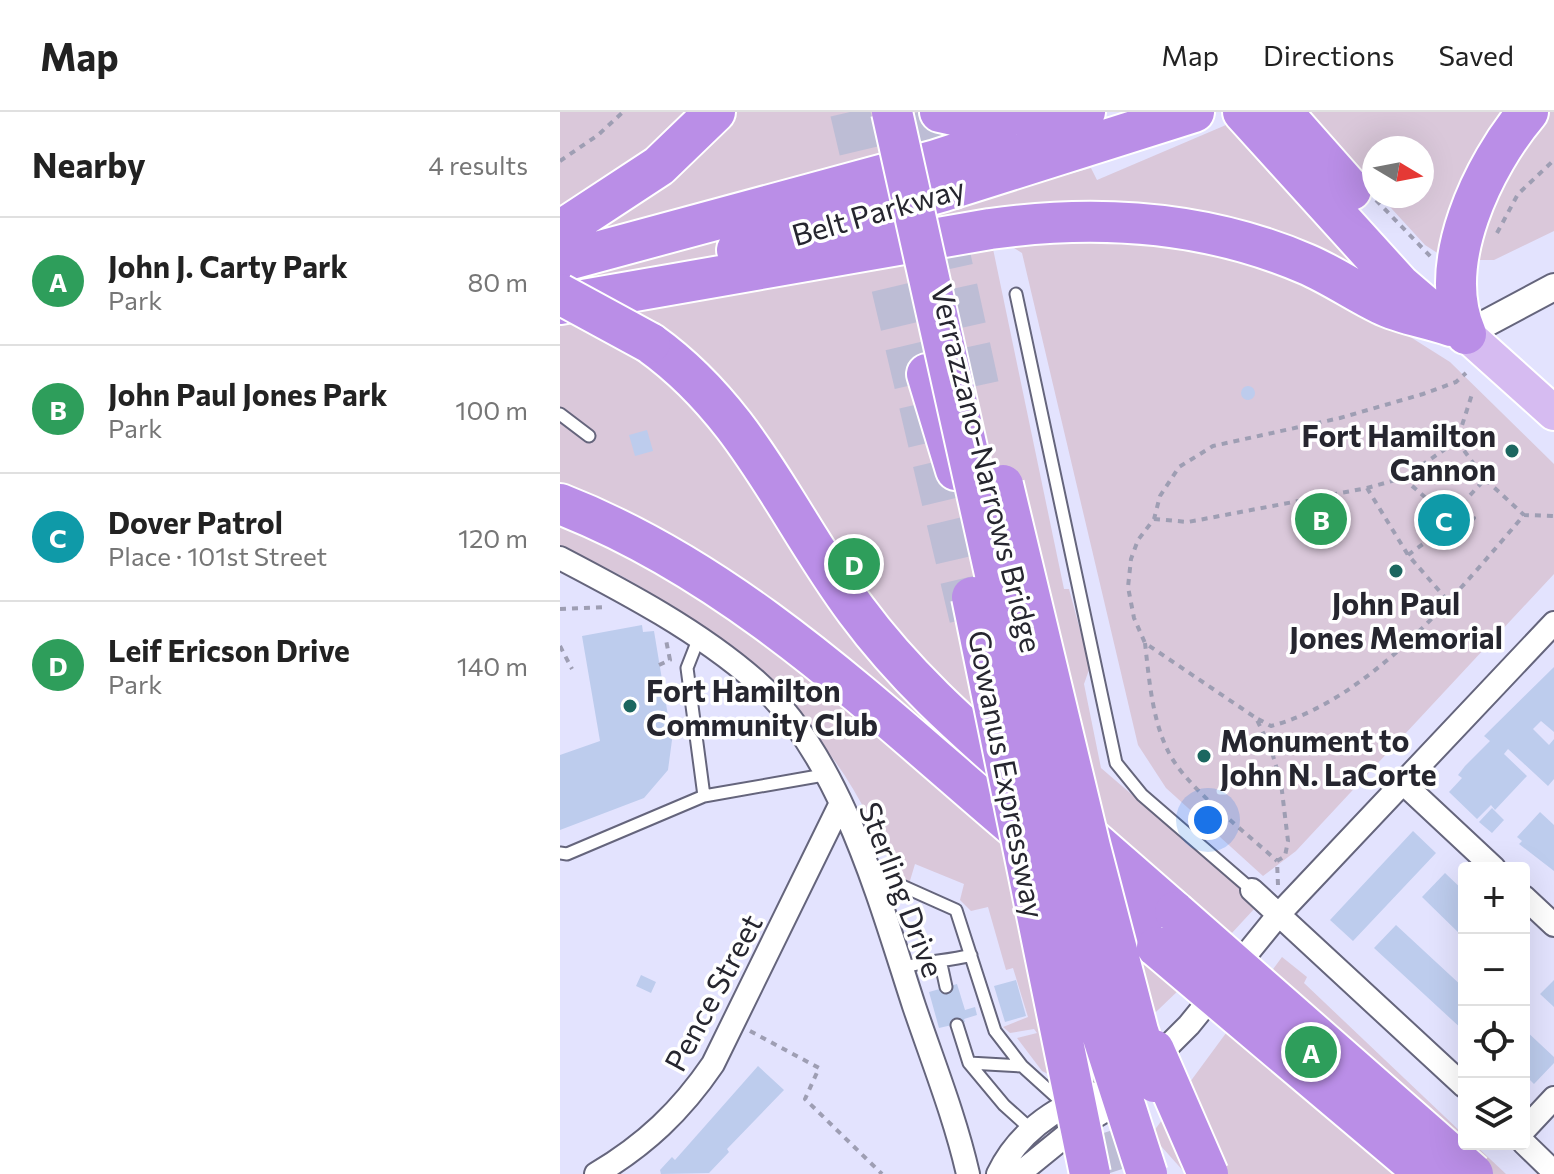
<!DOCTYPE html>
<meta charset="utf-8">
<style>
:root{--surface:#fff;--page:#f6f6f6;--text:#222;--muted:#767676;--line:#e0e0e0;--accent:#b45309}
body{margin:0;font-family:Commissioner,sans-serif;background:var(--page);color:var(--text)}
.controls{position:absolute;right:24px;bottom:24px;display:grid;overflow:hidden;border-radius:8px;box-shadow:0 8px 32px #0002}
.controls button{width:72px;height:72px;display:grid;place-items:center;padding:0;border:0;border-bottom:2px solid var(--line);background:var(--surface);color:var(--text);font:40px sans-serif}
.compass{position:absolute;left:802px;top:24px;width:72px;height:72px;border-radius:50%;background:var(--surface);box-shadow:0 8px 32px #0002;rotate:100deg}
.you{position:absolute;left:648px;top:708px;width:28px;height:28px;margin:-20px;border:6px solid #fff;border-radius:50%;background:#1a73e8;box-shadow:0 0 0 12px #1a73e833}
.badge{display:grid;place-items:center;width:52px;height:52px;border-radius:50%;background:var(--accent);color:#fff;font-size:26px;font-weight:700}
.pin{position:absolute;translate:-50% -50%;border:4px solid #fff;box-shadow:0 2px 8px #0006}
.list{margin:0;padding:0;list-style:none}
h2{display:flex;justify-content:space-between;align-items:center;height:104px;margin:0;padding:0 32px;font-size:34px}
h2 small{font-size:26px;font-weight:400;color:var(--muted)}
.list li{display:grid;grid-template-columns:52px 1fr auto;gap:24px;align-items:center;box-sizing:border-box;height:128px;padding:0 32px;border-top:2px solid var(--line)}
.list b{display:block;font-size:30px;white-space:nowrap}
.list p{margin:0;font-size:26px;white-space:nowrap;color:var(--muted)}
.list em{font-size:26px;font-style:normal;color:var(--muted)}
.icon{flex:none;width:44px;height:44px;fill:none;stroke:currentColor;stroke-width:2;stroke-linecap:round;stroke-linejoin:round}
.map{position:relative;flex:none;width:994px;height:1062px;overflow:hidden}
header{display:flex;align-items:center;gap:48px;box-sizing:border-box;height:112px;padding:0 40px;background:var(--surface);border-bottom:2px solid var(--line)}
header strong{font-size:38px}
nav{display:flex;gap:44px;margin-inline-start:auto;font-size:28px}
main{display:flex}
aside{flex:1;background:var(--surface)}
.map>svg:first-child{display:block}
</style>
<header>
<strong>Map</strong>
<nav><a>Map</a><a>Directions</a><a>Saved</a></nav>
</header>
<main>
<aside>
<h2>Nearby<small>4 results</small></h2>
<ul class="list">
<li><span class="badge" style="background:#2e9e5b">A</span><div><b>John J. Carty Park</b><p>Park</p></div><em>80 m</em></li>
<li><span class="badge" style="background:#2e9e5b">B</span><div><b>John Paul Jones Park</b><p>Park</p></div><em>100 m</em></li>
<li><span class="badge" style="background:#0f9aa8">C</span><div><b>Dover Patrol</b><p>Place · 101st Street</p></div><em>120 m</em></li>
<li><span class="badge" style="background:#2e9e5b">D</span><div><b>Leif Ericson Drive</b><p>Park</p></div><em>140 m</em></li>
</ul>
</aside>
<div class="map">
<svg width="994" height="1062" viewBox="0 0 994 1062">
<rect width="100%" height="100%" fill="#e3e3fe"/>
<!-- green -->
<path fill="#dac8da" d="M0,0H361L386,16L362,25L419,87L531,56L537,68L673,10L833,177L628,127L787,185L890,250L994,352V462L736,739L703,764L606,676L578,633L462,141L446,131L432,132L504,477H509L530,555L524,572L541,656L683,778L681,784L695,796L622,875L574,921L488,962L482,959L457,926L477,921L474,917L450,921L443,915L468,905L453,856L446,858L428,795L411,799L400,788L404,772L355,752L349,772L338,768C319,724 297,677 268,640C199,550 104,477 0,435Z
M744,0H957L882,144L865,133L820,84H862V36H814V77Z
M987,0H994V119L934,148H907L944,58Z
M722,845L747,865L744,871L904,1023V1032H914L946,1062H626L591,1023Z"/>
<!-- building -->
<path fill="#bdcced" d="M681 281a7 7 0 1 1 14 0a7 7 0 1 1-14 0Z
M87,318L93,339L75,344L69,323Z
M82,513L83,520L94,519L112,628L108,658L84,686L0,718V643L40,629L22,524Z
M994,555V620L981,609L973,617L989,633L994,627V667L988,674L948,637L944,642L967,664L935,698L931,693L917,707L889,680L902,666L898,663L905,654L930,629L924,624Z
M932,696L944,708L932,721L919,710Z
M980,700L994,713V759L959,732L962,729L957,725Z
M853,719L876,741L793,829L770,808Z
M885,761L904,779V826L862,785Z
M836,813L904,876V919L814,836Z
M81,863L96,870L91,881L76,874Z
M456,868L466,904L445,910L434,874Z
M994,868V895L980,882Z
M397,872L405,898L415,895L417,903L404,907L405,910L379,916L369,880Z
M964,917L994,945V951L974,972L964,962Z
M198,954L224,978L167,1037L169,1040L149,1061L101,1062L100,1058L112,1045L115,1048Z"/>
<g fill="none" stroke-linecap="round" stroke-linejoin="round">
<!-- motorway-tunnel -->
<path stroke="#bdbdd5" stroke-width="40" stroke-dasharray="40 20" stroke-linecap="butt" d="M290,0L413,522
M359,0L421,283
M525,964L557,1062"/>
<!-- service casing -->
<g stroke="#65657c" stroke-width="15">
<path id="service" d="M456,182L556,651L582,683L692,778
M0,302L29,324
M138,528L127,556L144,684L264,663
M0,741L7,742L144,684
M314,768L340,773L396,798L435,919L462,954L504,992
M381,852L386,875
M342,856C366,848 387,850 411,843
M397,913L409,951L462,954
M409,951L444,993L473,1019"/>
</g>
<!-- minor casing -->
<g stroke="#65657c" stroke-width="26">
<path id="minor" d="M0,446C67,481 139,519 196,569C281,644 320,790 354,894C373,950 395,1005 408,1062
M843,671L934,756
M692,778L904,974
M964,785L994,813
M593,949L629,913L720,801L994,511
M964,1018L994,986
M964,1031L994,1060
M36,1062C85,1033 121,999 153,952L280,693
M438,1062C461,1014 512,982 564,976
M447,1062L461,1060L514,1017L544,999L564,975"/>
</g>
<!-- tertiary casing -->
<g stroke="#65657c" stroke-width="30">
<path id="tertiary" d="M906,222L994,175"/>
</g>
<!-- primary casing -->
<g stroke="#fff" stroke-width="38">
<path id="primary" d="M906,222L994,301"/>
</g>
<!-- motorway casing -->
<g stroke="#fff" stroke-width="44">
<path id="motorway" d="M380,0L416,8L463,2
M683,0L840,173L875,203
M722,0L791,78
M0,119L99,54L155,0
M177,138L384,79L634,0
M0,150L376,48L525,0
M0,192L430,117C537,102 646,109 746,152C772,163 796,180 821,192C843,203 869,206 891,214
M906,222C875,152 923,53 968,0
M90,231C189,302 226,404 296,498C343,562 401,614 461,666
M367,262L396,358
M0,392C185,464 328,610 478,735
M513,711L615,800
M530,779L597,835"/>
</g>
<!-- path -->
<path stroke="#9e9eb3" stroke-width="4" stroke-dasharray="6 6" stroke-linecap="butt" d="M0,49L38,23L63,0
M816,88L871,145
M937,121L958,82L994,48
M897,329L925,367L964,403
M843,366L874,393L887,380L914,406L887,436L859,409L874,393
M807,376L848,443L889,490
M902,392L925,367
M594,407L628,410L807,376L843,366L897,329L913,279
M848,443L874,424
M0,497L45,495
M585,531C589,566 592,607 608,639C625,675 687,721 717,749
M0,534L12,557
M99,553L110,548L106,528
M698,607L711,614C811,588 899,479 964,403L994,404
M718,773L717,749L725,744L728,729L721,671L711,637L696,606L585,531L574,506L568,475L571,447L578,428L594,407L600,384L619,355L653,334L780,306L863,282L896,270L906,261
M190,919L259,956L245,987L322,1062"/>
<!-- service -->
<use href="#service" stroke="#fff" stroke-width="11"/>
<!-- minor -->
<use href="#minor" stroke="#fff" stroke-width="22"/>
<!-- tertiary -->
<use href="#tertiary" stroke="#fff" stroke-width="26"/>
<!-- primary -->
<use href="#primary" stroke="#d6bbf1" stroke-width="34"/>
<!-- motorway -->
<use href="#motorway" stroke="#ba8ee7" stroke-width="40"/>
<!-- motorway-bridge casing -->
<g stroke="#fff" stroke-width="44" stroke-linecap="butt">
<path id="motorway-bridge" d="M332,0L512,807L539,913L587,1062
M0,182L90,231
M443,373L530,735L578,919L595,970
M412,485L530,1062
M615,800L913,1062
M597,835L866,1062
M594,938L648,1062"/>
</g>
<!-- motorway-bridge -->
<use href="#motorway-bridge" stroke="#ba8ee7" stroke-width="40"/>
</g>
<!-- markers -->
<g fill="#1c6760" stroke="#fff" stroke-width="3">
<circle cx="952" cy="339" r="8"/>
<circle cx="836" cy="459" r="8"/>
<circle cx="70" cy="594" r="8"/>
<circle cx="644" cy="644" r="8"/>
</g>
<g text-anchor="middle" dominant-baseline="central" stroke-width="7" stroke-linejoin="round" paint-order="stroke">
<!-- street labels -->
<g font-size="30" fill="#26262f" stroke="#fff">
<text transform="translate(318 98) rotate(-16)">Belt Parkway</text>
<text transform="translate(428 356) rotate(76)">Verrazzano-Narrows Bridge</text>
<text transform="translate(448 662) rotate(79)">Gowanus Expressway</text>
<text transform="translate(343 777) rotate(69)">Sterling Drive</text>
<text transform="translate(152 880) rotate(-62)">Pence Street</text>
</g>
<!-- poi labels -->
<g font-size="30" font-weight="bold" fill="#26262f" stroke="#fff" text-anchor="start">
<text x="936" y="322" text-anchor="end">Fort Hamilton<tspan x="936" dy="34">Cannon</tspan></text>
<text x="836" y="490" text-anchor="middle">John Paul<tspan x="836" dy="34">Jones Memorial</tspan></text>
<text x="86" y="577">Fort Hamilton<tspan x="86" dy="34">Community Club</tspan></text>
<text x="660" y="627">Monument to<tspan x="660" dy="34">John N. LaCorte</tspan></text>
</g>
</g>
</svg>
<div class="controls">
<button>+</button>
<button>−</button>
<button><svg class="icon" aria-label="locate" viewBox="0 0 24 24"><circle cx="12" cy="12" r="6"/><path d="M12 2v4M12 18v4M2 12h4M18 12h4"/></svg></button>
<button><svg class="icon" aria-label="layers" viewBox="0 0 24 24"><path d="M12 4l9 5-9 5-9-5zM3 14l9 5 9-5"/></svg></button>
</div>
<svg class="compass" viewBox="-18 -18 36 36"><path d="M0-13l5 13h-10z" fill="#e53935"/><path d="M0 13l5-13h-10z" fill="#767676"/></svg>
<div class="you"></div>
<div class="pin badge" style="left:751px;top:940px;background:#2e9e5b">A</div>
<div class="pin badge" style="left:761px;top:407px;background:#2e9e5b">B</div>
<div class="pin badge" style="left:884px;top:408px;background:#0f9aa8">C</div>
<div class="pin badge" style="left:294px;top:452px;background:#2e9e5b">D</div>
</div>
</main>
